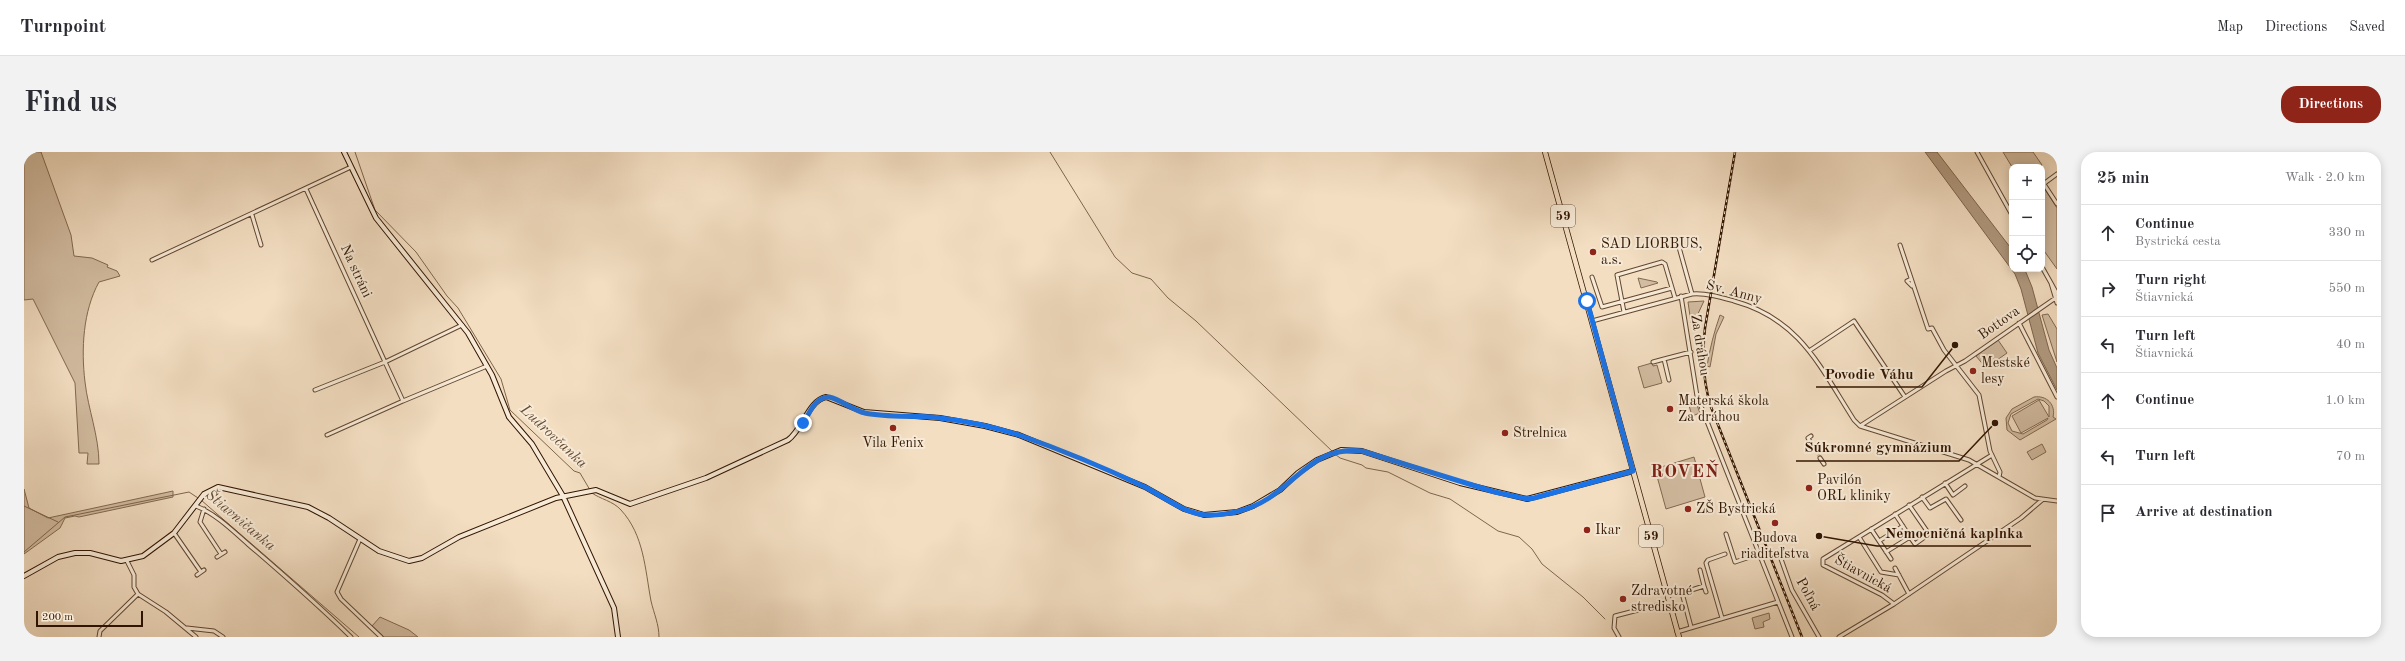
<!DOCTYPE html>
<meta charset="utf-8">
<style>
:root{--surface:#fff;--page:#f2f2f3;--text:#2b2b33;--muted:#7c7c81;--line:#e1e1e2;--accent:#8f2418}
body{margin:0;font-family:"Old Standard TT",serif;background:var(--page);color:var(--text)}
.controls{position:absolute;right:12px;top:12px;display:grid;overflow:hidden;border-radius:8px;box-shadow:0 2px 10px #0003}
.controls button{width:36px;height:36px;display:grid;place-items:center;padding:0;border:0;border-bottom:1px solid var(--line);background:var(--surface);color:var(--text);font:20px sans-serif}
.scale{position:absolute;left:12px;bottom:10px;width:107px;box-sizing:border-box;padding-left:4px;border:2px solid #321500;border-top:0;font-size:11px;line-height:14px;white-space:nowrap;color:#321500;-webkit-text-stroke:3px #f7ead7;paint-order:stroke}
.stop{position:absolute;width:12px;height:12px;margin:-9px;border:3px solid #1a73e8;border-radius:50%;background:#fff}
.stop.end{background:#1a73e8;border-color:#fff;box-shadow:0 1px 4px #0008}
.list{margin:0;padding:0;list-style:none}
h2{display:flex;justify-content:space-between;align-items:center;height:52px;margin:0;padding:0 16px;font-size:17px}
h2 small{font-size:13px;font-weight:400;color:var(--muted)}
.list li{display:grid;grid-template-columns:26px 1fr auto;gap:12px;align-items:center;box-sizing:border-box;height:56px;padding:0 16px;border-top:1px solid var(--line)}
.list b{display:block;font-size:15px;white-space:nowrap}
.list p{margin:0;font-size:13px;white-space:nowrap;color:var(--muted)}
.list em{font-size:13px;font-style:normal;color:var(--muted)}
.icon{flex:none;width:22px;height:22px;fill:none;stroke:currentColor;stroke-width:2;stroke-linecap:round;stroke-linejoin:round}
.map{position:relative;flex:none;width:2033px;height:485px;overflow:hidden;border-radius:16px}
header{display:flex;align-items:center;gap:24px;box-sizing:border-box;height:56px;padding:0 20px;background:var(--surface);border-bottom:1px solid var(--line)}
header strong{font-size:19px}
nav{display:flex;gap:22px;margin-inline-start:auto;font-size:14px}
.intro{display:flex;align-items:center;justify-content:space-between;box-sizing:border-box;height:96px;padding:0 24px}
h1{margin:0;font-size:28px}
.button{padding:10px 18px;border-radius:16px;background:var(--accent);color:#fff;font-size:14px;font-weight:700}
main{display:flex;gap:24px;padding:0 24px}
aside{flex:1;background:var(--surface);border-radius:16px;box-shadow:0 2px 10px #0003}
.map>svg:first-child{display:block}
</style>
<header>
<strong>Turnpoint</strong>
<nav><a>Map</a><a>Directions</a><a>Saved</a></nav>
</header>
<div class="intro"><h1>Find us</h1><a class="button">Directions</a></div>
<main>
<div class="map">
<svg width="2033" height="485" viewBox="0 0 2033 485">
<rect width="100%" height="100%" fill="#f3dec2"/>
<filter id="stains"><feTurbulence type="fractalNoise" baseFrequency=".005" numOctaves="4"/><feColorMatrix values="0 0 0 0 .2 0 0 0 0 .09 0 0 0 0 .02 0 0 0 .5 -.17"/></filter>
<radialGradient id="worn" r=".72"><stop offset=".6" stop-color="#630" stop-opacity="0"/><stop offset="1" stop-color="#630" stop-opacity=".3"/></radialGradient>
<!-- green -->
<path fill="#d2bca1" stroke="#826850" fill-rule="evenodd" d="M0,0H17L47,83L50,104L68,106L84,113L83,115L93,119L96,124L75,130C59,159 57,197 61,230C64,257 75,284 75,312H63L64,301H55L51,231L9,147L0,148Z
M1979,0H2009L2018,13L2016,15H1988Z
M2020,36L2033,56V117L2018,96V37Z
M1614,126L1633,130L1634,131L1617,136Z
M1680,149L1672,166L1667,171L1664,150Z
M2024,162L2033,177V210L2018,163Z
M1696,163L1700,165L1692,182L1686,215L1683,214C1686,196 1690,180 1696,163Z
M1974,188L1983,201L1962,216L1952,204Z
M1628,211L1629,214L1633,213L1638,231L1620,236L1614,215Z
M2010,245C2023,243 2032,253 2029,265L2032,267L1996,288L1983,278L1982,266L1988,257ZM2014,247L2020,249L2025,254V265L2015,248L1988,264L1997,281L2024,266L2023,268L1999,282L1988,279L1984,271L1987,262Z
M1671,248L1676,261L1668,264L1664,250Z
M2018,292L2022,300L2008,308L2003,300Z
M1670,305L1681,345L1642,357L1631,317Z
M0,337L5,356L24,366L149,339V345L55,365L51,364L41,366L36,376L0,402Z
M1745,461L1746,467L1739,470L1740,475L1731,477L1728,466Z
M356,465L385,478L394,485H360L348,474Z"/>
<!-- water -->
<path fill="#b19a80" stroke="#7e654d" d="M1901,0H1913L1986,95L1988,99V117L2001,118L2008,135L2025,198L2033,216V238L2014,201L1997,137L1991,122Z"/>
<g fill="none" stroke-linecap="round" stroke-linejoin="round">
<!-- stream -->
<path stroke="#7e654d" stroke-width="1" d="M331,0L351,58L392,100L423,144L434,156L477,227L486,258L550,319L556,321L566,338
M1026,0L1091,105L1108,121L1127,127L1144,146L1172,169L1309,300
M1311,302L1316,306L1338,313L1342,316L1364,320L1406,341L1426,347L1474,379L1495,385L1508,397L1518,412L1559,445L1581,467
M568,341C576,347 589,349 597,358C620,383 621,417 627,449C630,462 635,472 635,485
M177,348L335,485
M0,354L34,370
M0,400L41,365L165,340L174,346"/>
<!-- street-tunnel -->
<path stroke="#ccb69b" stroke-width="3" stroke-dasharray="3 1.5" stroke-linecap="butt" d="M1789,295L1796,306"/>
<!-- street casing -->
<g stroke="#624730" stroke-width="5">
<path id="street" d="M1953,0L1988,63
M2020,32L2033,52
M2018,33L2033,22
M282,37L361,210L438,173
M228,63L237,93
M1653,88L1668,142
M1876,93L1904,177L1908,176L1920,198L1955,243L1966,299L1976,320L1975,325
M128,108L327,15
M2018,115L2027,131L2033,151
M1568,125L1578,155L1648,136
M1887,127L1883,129L1888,134
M2027,131L2033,142
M1657,144L1673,244L1768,485
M1600,160L1593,123L1638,110L1641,112L1651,146
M1568,169L1668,142C1683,141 1696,145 1710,149C1776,167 1796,215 1830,268L1836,274L1945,308L2011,346L2033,349
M1995,171L2033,245
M1785,199L1830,169L1881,245
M1629,210L1640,207
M1645,228L1640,207L1667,200
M291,238L361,210L379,249L463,214
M1836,274L1922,219L1941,209L2033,145
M303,283L379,249
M1787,284L1784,286L1789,295
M1796,306L1800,312
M1921,331L1929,343L1941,334
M1898,345L1906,356L1922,347L1937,368
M1885,353L1905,382L1891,392L1886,385
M172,354C192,362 209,379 225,393C260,423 294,453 327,485
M180,357L176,370L197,402
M1847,377L1867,407
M150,381L177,420
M1702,382L1711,410L1735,402
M1835,385L1857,420L1875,423
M336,387L313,440L317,447L357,485
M1855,389L1879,374
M1862,400L1886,385L1871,362
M193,405L201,400
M1757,407L1768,438L1795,485
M103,409L110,423V435L114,442L142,460L172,485
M1871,416L1885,442
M1676,418L1680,434
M173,423L180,418
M1870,452L1858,443L1799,413V407L1968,303
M1698,466L1682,411L1684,408L1701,402
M1667,475L1658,441L1680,434L1682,440
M163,476L190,479L199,485
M1653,480L1754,450
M75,485L76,479L114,442
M1595,485L1590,476L1591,464L1645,450
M1815,485L1870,452L1997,366L2018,348"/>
</g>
<!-- secondary casing -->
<g stroke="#321500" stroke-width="6">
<path id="secondary" d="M320,0L352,66L444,181L468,223L485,265L508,292L539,344L590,456L594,485
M0,424L34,405L51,401H66L97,409L119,404L150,381L180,342L194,335L284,355L305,366L355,399L385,409L398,406L435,385L532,346L572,338L606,352L682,326L764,288C779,277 784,249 802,245L840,260L916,266L961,274L995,283L1121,335L1160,357L1180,363L1213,360L1229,354L1256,338L1274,321L1293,308L1317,298L1338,299L1436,331L1503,347L1609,319"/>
</g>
<!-- primary casing -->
<g stroke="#321500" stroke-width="6">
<path id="primary" d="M1521,0L1655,485"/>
</g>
<!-- street -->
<use href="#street" stroke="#f7ead7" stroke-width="3"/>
<!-- secondary -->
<use href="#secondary" stroke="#f7ead7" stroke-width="4"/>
<!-- primary -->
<use href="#primary" stroke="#f3dec2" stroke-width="4.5"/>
<!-- rail casing -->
<g stroke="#321500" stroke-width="2.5">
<path id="rail" d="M1711,0L1681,176C1678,203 1679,230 1687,255L1778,485"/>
</g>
<!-- rail -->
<use href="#rail" stroke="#f7ead7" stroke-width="1" stroke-dasharray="3" stroke-linecap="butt"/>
</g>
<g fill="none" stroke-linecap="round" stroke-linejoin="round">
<!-- route -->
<path stroke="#1a73e8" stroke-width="5" d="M779,271C786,261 791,245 805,245C818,248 828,258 841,261C865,266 891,263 916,266C943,269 970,275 995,283C1038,298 1081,316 1121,335C1140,345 1160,361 1181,363C1202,364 1227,358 1245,346C1277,325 1293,294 1338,299L1471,340L1503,347L1510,346L1609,319L1563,149"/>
</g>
<!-- markers -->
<g fill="#8f2418" stroke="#f7ead7" stroke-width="1.5">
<circle cx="1569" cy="100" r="4"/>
<circle cx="1949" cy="219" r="4"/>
<circle cx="1646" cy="257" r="4"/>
<circle cx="869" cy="276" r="4"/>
<circle cx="1481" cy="281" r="4"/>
<circle cx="1785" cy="336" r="4"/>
<circle cx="1664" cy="357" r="4"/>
<circle cx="1751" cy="371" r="4"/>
<circle cx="1563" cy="378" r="4"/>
<circle cx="1599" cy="447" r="4"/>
</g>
<g text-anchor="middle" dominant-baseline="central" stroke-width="4" stroke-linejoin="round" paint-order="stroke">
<!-- shield labels -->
<g fill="#f7ead7" stroke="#6d5540" stroke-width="1">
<rect x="1527" y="53" width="24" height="22" rx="3"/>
<rect x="1615" y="373" width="24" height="22" rx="3"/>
</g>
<g font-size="13" font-weight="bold" fill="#321500">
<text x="1539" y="64">59</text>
<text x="1627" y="384">59</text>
</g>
<!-- poi labels -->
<g font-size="14" fill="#321500" stroke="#f7ead7" text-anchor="start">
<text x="1577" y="92">SAD LIORBUS,<tspan x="1577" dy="16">a.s.</tspan></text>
<text x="1957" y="211">Mestské<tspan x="1957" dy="16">lesy</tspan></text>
<text x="1654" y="249">Materská škola<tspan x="1654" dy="16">Za dráhou</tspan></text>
<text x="1489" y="281">Strelnica</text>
<text x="869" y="291" text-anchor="middle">Vila Fenix</text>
<text x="1793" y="328">Pavilón<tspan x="1793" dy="16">ORL kliniky</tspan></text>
<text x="1672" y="357">ZŠ Bystrická</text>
<text x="1571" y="378">Ikar</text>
<text x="1751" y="386" text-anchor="middle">Budova<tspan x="1751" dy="16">riaditeľstva</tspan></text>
<text x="1607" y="439">Zdravotné<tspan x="1607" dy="16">stredisko</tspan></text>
</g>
<!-- street labels -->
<g font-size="14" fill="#321500" stroke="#f7ead7">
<text transform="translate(332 119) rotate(65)">Na stráni</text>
<text transform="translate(1710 140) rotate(15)">Sv. Anny</text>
<text transform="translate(1975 171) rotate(-35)">Bottova</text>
<text transform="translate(1676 193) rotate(81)">Za dráhou</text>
<text transform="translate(1839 422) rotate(29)">Štiavnická</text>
<text transform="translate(1784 442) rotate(61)">Poľná</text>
</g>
<!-- water labels -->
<g font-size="15" font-style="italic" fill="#654a33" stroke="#f7ead7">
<text transform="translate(529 285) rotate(43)">Ludrovčanka</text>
<text transform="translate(216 369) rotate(40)">Štiavničanka</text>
</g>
<!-- district labels -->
<g font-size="18" font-weight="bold" letter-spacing="1" fill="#7a1f14" stroke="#f7ead7">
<text x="1661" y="320">ROVEŇ</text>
</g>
</g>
<!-- callouts -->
<path fill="none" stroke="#321500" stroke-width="1.5" d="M1931 193L1898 235H1792M1971 271L1935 309H1772M1795 384L1853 394H2007"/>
<g fill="#321500" stroke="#f7ead7" stroke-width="1.5">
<circle cx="1931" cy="193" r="4"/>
<circle cx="1971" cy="271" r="4"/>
<circle cx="1795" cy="384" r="4"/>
</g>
<g font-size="15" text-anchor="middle" font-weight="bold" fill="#321500" stroke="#f7ead7" stroke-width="4" stroke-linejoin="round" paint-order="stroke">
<text x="1845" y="227">Povodie Váhu</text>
<text x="1854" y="300">Súkromné gymnázium</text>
<text x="1930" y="386">Nemocničná kaplnka</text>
</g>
<rect width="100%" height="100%" filter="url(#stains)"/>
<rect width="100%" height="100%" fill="url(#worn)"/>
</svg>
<div class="controls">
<button>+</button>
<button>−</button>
<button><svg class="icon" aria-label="locate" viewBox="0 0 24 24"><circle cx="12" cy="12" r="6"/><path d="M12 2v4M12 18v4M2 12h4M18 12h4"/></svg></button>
</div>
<div class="scale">200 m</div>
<div class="stop" style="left:1563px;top:149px"></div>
<div class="stop end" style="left:779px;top:271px"></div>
</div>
<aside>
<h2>25 min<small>Walk · 2.0 km</small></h2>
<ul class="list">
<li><svg class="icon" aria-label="ahead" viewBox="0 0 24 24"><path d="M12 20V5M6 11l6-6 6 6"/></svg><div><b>Continue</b><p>Bystrická cesta</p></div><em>330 m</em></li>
<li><svg class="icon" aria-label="right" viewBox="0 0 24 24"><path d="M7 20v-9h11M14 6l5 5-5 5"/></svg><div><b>Turn right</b><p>Štiavnická</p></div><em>550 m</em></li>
<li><svg class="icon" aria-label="left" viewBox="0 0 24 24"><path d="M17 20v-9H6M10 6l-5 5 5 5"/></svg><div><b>Turn left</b><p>Štiavnická</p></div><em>40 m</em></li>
<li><svg class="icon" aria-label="ahead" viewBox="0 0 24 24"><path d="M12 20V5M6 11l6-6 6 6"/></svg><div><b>Continue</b></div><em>1.0 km</em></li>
<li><svg class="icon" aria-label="left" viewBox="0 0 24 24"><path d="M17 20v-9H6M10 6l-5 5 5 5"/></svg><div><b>Turn left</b></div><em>70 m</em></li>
<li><svg class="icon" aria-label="arrive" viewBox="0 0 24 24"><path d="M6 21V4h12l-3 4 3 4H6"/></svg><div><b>Arrive at destination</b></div></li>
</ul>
</aside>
</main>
